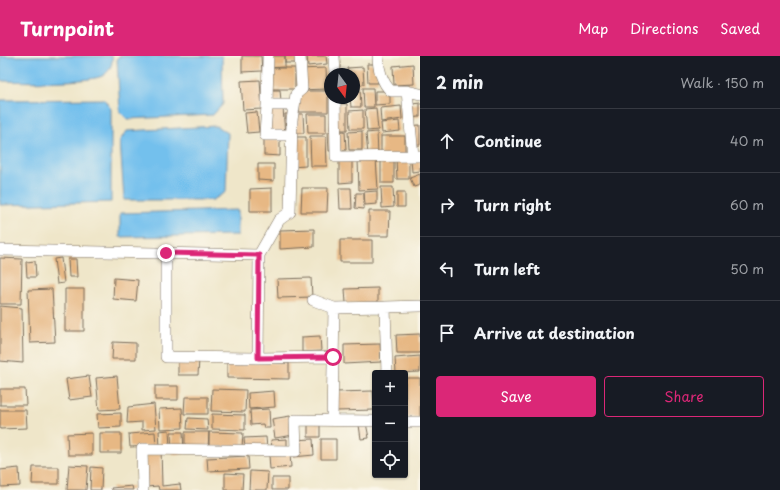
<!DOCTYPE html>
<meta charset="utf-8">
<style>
:root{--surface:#171b24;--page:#20242c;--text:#f1f3f6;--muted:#9ea1a6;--line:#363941;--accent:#db2777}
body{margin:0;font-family:"Playpen Sans",sans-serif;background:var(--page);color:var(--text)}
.controls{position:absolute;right:12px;bottom:12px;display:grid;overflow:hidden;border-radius:4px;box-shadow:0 1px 3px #0004}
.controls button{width:36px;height:36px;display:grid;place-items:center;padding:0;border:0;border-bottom:1px solid var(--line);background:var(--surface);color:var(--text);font:20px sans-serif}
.compass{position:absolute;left:324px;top:12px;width:36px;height:36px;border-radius:50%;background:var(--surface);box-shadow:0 1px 3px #0004;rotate:165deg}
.stop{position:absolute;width:12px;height:12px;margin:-9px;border:3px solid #db2777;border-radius:50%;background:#fff}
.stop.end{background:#db2777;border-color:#fff;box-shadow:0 1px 4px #0008}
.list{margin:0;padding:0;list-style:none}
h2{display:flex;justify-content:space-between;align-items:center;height:52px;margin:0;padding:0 16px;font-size:17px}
h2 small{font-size:13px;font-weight:400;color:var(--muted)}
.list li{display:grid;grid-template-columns:26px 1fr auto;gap:12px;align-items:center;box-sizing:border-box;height:64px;padding:0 16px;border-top:1px solid var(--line)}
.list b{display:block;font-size:15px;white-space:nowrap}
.list em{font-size:13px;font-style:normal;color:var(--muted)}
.actions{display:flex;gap:8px;padding:12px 16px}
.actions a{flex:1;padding:9px 0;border:1px solid var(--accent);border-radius:4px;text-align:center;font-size:14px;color:var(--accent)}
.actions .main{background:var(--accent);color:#fff}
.icon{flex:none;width:22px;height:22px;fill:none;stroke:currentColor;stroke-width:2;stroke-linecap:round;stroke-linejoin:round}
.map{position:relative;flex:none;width:420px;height:434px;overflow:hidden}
header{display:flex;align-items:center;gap:24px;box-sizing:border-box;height:56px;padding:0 20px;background:var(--accent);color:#fff}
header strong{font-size:19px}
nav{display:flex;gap:22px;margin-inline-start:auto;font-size:14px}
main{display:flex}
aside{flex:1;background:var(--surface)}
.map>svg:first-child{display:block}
</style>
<header>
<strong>Turnpoint</strong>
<nav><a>Map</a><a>Directions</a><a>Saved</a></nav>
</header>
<main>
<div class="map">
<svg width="420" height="434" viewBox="0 0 420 434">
<rect width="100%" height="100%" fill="#fbf7ec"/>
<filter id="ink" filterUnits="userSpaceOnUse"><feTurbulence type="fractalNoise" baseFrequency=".025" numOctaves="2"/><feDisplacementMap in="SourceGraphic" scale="8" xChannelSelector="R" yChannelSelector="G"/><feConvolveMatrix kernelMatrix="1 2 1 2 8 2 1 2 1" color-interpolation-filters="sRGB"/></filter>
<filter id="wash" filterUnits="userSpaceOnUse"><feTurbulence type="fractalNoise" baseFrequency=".012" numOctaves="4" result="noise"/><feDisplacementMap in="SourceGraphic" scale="16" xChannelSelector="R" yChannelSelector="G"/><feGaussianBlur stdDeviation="0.9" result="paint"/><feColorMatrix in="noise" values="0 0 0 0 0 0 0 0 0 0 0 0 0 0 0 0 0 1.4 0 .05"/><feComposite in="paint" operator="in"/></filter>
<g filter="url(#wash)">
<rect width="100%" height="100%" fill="#efe6c9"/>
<!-- water -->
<path fill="#73c0ed" stroke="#577586" d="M0,0H112C113,7 110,15 104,19C93,27 21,26 3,25L0,24Z
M120,0H222L223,48L213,59L127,63L120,56L117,2Z
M104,43L111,53V146L0,149V44Z
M216,70L228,77L226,136L213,144H124L120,84L127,75Z
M238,154V179L120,181V157Z"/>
<g id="blocks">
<!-- building -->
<path fill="#e7b884" d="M242,0H261L262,15L242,16Z
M265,0H285V11L266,12Z
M285,0H304V7H285Z
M307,0H326L327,8L308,10Z
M367,8H377L378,27H368Z
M413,8L414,28L394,29L393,10Z
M363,11L364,28L354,29V18H348L347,12Z
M266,12H295V33H266Z
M326,12L327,33L297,34V13Z
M260,24L262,53L243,54L241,25Z
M354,32H360L361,51H351L350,42H354Z
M363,32H373L374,51H364Z
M264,34H280L281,45L265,46Z
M298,35H328V56H299Z
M375,35H390V48L375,49Z
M420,47V61L406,62L405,49Z
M331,48H347V74H330Z
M401,50L402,63L381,66L380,52Z
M283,51L285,80L265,81L264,52Z
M376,52L378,74L367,75L365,53Z
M363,54V73H350L349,55Z
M257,56L259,76L247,77L245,57Z
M285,58H303L304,77H286Z
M307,58H326V77H308Z
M399,65L400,75L382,77L381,67Z
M420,69V89L409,90L407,70Z
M345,75L346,94L329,95L328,76Z
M362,75V94H349L348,76Z
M377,76L378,98L368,99L366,77Z
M310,80H326L327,110H311Z
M381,80H405V99H381Z
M290,81H306V110L290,111Z
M264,83H280V100L264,99Z
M339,102H352V126L339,127Z
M396,102H409V123H397Z
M376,103L378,133L359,134L358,104Z
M381,103H394V127H381Z
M411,103H420V115L412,116Z
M258,108H274V125L258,124Z
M420,118V129L414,131L410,122Z
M381,131H393L394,151L382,152Z
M272,132V155H250V133Z
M302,132H328L327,156H301Z
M339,132H351L352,153H340Z
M377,135V148L365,149L364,136Z
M397,136H405V151H397Z
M356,137H364V153L355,152Z
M369,155H390L389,180H369Z
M314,173V191L280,193V174Z
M340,184H372V206H340Z
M0,202L22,203L21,248H0Z
M61,202L64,227L57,228L54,203Z
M68,203H76L77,221H69Z
M35,205L36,221H27L26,206Z
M114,222L138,224L136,245L113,243Z
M311,222L312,241L278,242L277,223Z
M378,232V246L346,247L345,233Z
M52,233L55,286L30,287L28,234Z
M65,233H84V275H65Z
M0,250L22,252L23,307L0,305Z
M420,278V297H397L396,279Z
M320,280L321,295L302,296V281Z
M113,286L136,287V303H112Z
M380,288L381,306L344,308V289Z
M420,300V316L396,317L395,302Z
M178,303H199L198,319H178Z
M227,306L289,307V323L227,322Z
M89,320L92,341L69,344L66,323Z
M117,320L120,353L99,354L96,322Z
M405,322H420V361H405Z
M155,330H178V344H155Z
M0,333H25L26,349H0Z
M212,333L246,334L245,356L211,355Z
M274,335L275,351L249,353L248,337Z
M373,335L374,354L336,355V336Z
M185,341H208V358H184Z
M154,348L156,373L142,374V366L127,367L128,351Z
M182,352L183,372L160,373L159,353Z
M269,353L270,372H264L263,368L251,369L250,354Z
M0,354H26L27,372L0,373Z
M121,357V371L98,372L97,358Z
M212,358L245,359V374L212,373Z
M290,360L294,379L275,382L272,363Z
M188,362L207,363L208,374L187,373Z
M308,364H320V381H308Z
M366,367L369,382L361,383L359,369Z
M169,374L170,392H161L162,430L180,428L181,434H159L158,430L146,431L145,391H160L159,375Z
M155,376L156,390L130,391L129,378Z
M171,376H183L184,398H172Z
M185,376H209L208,393L185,392Z
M209,376L243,377L242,392L209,391Z
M92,377V399H68L67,378Z
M100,377H121V397H100Z
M266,381L267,392L245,393L244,382Z
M287,383V392L272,393L271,384Z
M313,383L314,399L293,401V384Z
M321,383H336V403H321Z
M290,398L291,411L270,413L269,399Z
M248,400L249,413L208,415L207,402Z
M69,409L88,410L86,434H67Z
M33,411H59V428H32Z
M91,411L102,412L101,434H90Z
M19,412L20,430L1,431L0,414Z
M250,415L268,416L267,434H249Z
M225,417L243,418L242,434H225Z
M272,422H288V434H272Z
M132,430L133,434H112L111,432Z"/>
</g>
</g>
<g filter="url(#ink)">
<use href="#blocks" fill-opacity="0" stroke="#7a6c5a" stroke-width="1"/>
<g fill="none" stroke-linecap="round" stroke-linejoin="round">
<!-- street casing -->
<g stroke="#7a6c5a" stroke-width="12">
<path id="street" d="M334,0L335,18
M378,0C378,12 382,27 391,35H407L420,38
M407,35L413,100
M335,42L336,101L420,100
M267,49L268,0
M291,79H265L267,49H294
M0,194L259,199
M166,197V301L258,302L259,199L279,164L290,156L292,64L296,38L302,33L300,0
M313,244L334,252L332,364
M334,252L385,251
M258,302L333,301
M387,317L385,251L420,250
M405,366H420
M143,434L142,393L296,395L295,364L375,365"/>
</g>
<!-- street -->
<use href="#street" stroke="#fff" stroke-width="11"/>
</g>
</g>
<g fill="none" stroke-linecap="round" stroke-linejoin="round" filter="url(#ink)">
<!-- route -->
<path stroke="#db2777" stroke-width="5" d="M166,197L259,199L258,302L333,301"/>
</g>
</svg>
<div class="controls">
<button>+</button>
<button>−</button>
<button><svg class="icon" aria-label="locate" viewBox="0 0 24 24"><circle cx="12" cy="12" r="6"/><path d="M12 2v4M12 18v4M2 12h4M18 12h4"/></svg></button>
</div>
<svg class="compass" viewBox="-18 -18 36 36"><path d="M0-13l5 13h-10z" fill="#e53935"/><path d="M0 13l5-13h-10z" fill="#9ea1a6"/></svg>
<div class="stop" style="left:333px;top:301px"></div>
<div class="stop end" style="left:166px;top:197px"></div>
</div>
<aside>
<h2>2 min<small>Walk · 150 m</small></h2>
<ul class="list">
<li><svg class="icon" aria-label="ahead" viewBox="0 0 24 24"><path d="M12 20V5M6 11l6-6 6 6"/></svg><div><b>Continue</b></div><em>40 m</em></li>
<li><svg class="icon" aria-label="right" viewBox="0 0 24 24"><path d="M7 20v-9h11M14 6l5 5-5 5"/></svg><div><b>Turn right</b></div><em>60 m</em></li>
<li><svg class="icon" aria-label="left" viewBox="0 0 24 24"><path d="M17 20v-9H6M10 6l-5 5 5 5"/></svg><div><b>Turn left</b></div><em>50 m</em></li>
<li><svg class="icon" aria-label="arrive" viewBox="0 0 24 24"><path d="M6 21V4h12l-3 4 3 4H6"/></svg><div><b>Arrive at destination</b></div></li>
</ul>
<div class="actions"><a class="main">Save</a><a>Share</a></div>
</aside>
</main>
